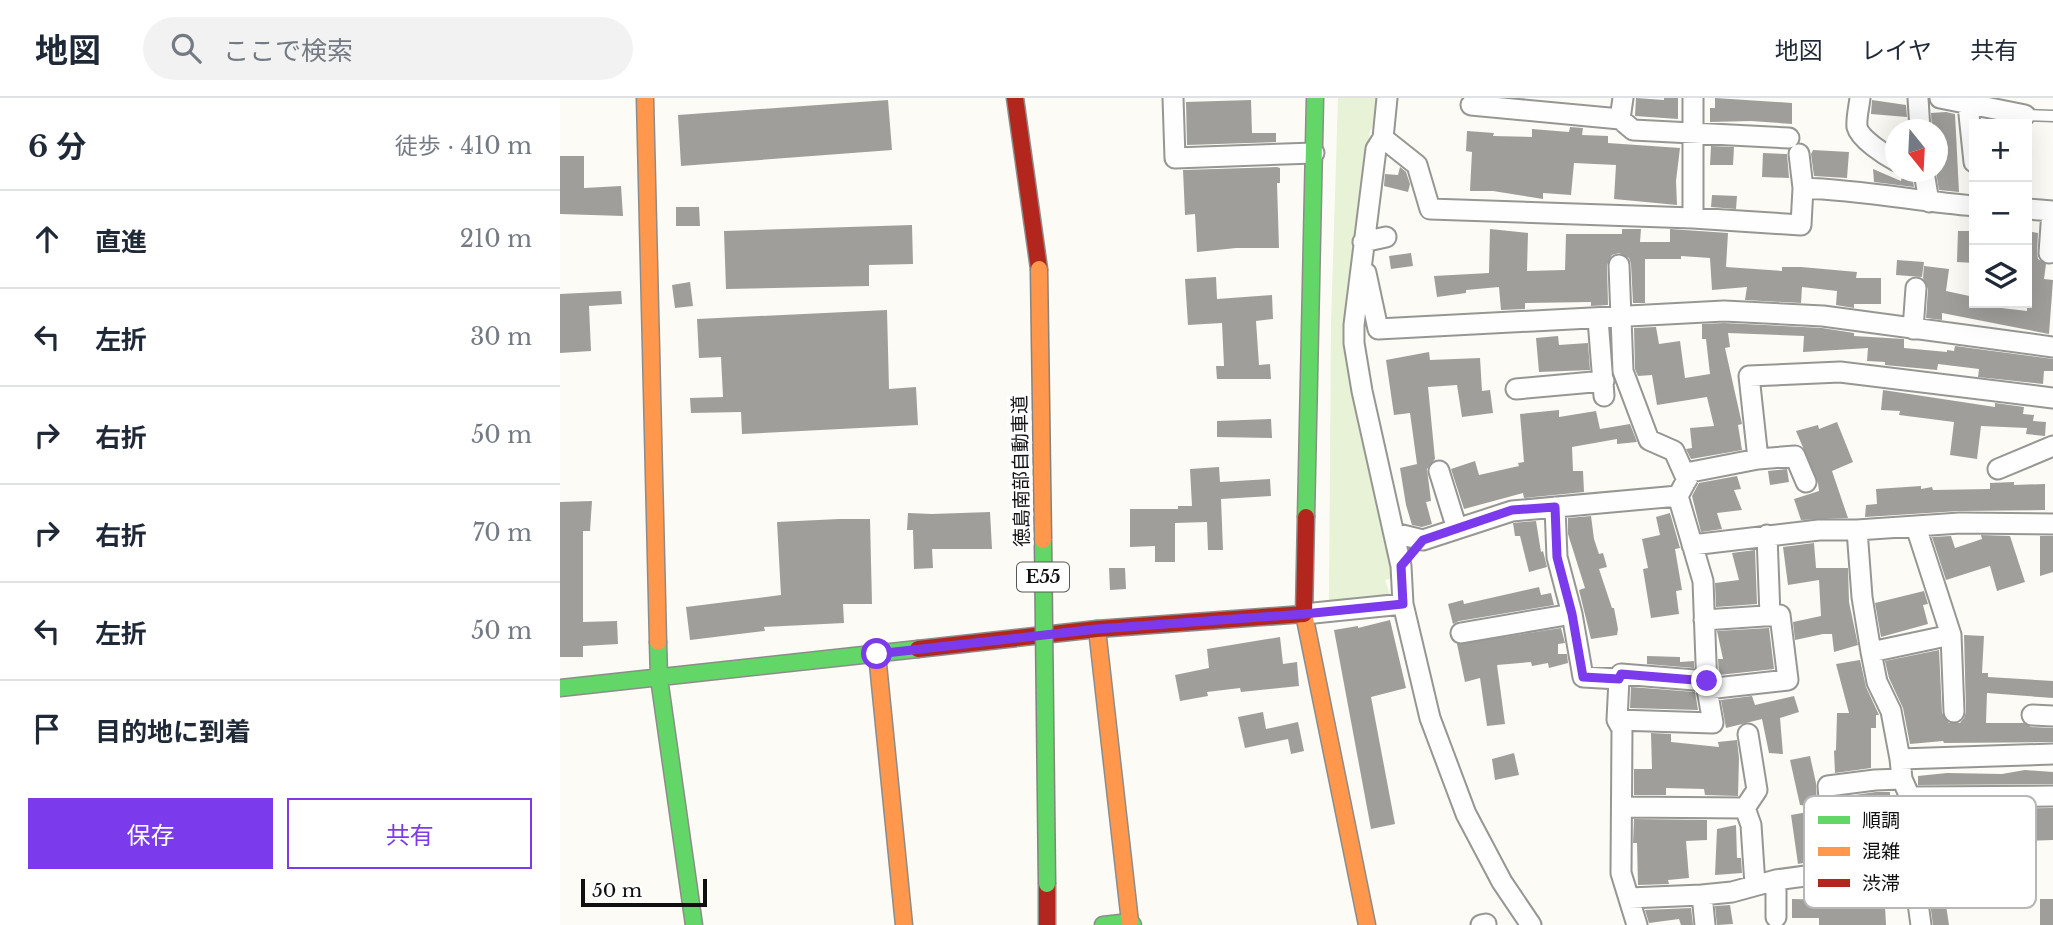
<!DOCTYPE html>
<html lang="ja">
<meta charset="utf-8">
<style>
:root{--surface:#fff;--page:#f2f2f3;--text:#1f2937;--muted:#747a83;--line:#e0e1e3;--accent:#7c3aed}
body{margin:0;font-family:"Libre Baskerville","Noto Sans JP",serif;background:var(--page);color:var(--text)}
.controls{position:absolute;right:21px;top:21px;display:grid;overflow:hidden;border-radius:0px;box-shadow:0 7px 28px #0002}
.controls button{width:63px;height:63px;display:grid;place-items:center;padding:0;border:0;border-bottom:2px solid var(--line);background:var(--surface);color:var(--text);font:35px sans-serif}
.compass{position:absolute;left:1325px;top:21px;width:63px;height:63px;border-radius:50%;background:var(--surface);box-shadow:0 7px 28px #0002;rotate:162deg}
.scale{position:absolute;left:21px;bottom:18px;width:126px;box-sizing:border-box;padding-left:7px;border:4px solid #101010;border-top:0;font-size:19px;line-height:24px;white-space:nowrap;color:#101010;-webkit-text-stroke:5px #fff;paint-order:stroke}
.stop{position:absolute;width:21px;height:21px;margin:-16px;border:5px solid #7c3aed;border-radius:50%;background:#fff}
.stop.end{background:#7c3aed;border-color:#fff;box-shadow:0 2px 7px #0008}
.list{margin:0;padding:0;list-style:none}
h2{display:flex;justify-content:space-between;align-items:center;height:91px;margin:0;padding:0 28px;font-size:30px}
h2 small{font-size:23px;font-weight:400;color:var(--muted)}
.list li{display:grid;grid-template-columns:46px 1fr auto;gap:21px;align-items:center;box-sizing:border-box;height:98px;padding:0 28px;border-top:2px solid var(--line)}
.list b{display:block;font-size:26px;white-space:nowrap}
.list em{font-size:23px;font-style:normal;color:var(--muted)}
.actions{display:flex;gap:14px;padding:21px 28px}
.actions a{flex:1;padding:16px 0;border:2px solid var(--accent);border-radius:0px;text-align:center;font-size:24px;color:var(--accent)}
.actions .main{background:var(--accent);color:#fff}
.icon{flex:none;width:38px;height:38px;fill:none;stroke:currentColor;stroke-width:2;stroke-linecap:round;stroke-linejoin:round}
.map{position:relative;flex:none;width:1493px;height:827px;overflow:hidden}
header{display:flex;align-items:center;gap:42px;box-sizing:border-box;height:98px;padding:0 35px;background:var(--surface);border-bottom:2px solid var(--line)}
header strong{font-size:33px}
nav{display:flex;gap:38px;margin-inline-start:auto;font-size:24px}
.search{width:490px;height:63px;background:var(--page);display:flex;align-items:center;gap:18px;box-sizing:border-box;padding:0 24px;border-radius:38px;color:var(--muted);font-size:26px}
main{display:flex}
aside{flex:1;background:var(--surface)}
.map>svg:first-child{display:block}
</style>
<header>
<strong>地図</strong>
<div class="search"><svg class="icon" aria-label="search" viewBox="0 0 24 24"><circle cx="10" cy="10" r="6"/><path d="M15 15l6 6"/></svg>ここで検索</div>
<nav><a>地図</a><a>レイヤ</a><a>共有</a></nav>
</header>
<main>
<aside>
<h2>6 分<small>徒歩 · 410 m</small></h2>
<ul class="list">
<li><svg class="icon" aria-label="ahead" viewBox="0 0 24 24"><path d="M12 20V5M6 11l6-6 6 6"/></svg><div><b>直進</b></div><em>210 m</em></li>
<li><svg class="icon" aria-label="left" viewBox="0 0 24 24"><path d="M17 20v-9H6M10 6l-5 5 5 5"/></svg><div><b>左折</b></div><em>30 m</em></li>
<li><svg class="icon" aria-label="right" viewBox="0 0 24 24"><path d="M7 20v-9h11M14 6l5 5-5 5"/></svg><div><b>右折</b></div><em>50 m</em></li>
<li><svg class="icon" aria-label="right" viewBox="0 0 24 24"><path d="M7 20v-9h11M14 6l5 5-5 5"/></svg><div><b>右折</b></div><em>70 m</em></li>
<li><svg class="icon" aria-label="left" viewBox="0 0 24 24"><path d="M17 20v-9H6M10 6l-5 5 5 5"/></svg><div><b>左折</b></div><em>50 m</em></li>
<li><svg class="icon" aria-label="arrive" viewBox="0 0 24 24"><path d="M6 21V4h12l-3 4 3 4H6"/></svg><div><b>目的地に到着</b></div></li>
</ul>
<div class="actions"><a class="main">保存</a><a>共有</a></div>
</aside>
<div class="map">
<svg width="1493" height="827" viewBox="0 0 1493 827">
<rect width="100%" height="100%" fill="#fcfbf5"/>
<!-- green -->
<path fill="#e7f2d6" d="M778,0H821L818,25L810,32L788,236L837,479L825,482L831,500L769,504L771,227Z"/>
<!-- building -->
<path fill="#a09e9a" d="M1076,0L1104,2V0H1118V21L1075,18Z
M1155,0L1232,5V26L1191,23L1150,24V10H1155Z
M328,2L332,52L121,68L118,17Z
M691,2L692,35H716V44L627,47L626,4Z
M1312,2L1346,7L1347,19L1311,16Z
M1386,14L1395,16L1399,94L1379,92L1376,74L1377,32H1372L1371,15Z
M1010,29L1023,30L1022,37L1048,38V45L1120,50L1116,83L1117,107L1054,101L1056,67L1014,65L1011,97L983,95V101L933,93H910L912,54L906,53L907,33L934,35L933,38L972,39V31L1009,34Z
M1151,48L1174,49L1173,67H1150Z
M1253,52L1289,54L1287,80L1254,78L1251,56Z
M1203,55L1227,56L1229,80L1202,79Z
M0,58H24V90L61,88L63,118L0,116Z
M717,69L720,70V85H717L719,150H676L637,154L635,116L625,117L623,72Z
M840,69L846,74L850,86L848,94L824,88L825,76L838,77Z
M1313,71L1341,83L1343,74L1352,76L1354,89L1314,84Z
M1152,97L1177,98L1176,111L1151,109Z
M116,109H139L140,128H116Z
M352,127L353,166L309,167V188L166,191L164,133Z
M930,131L968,135L967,173L1005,172L1006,136H1062V131H1081L1080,144H1110V131L1168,135L1166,169L1222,173V169H1241L1297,174L1296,180H1321V206H1294V210L1276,207L1277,193L1242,189L1241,205L1185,202L1187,189L1152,192L1150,160L1121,158V161H1085V205H1073L1071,166L1069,160L1059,155L1052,157L1047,167L1048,207L1031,208V204L965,205V211L941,212L939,189L906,192V195L877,199L874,178L929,175Z
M1398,133H1414V165L1397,164Z
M1467,133L1478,135L1477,155L1478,161L1486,166L1484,181L1493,182L1489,236L1382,215V222L1366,220L1368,191L1363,180L1364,168L1389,171L1386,193L1414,199V205H1434L1433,209L1467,213Z
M851,155L853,168L831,171L829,158Z
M1337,162L1364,164L1362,179L1336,177Z
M656,179L657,201L712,197L713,221L696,223L699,267L710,266L711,281H657L656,268H664L662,225L628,227L625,181Z
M130,184L133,208L115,210L112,187Z
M61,193L62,206L29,208L31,253L0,255V196Z
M327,212L329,291L356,289L358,327L182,336L181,314L131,315L130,300L163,299L161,259L139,260L137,221Z
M1164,225L1262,230L1294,235V238L1344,241V250L1387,254V252L1394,253L1395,248L1493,261V273H1484L1483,286L1418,279L1419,271L1378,266L1377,272L1325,267V264L1307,263L1308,250L1243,254L1244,238L1168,235L1170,249L1165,250L1182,326L1178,327L1182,352L1131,361L1126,351L1132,350L1130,330L1154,328L1147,299L1097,307L1092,277L1078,278L1075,271L1074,230L1096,229L1099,246L1120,243L1125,280L1150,276L1146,241H1142V226Z
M998,238L999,247L1028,245L1030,272L979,274L976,240Z
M869,254L870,262L920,260L922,293L930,292L933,315L902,319L897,287L868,289L875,361L867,371L871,403L866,404L872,426L862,429L852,427L846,407L840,370L857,366L850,315L834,317L826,262Z
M1323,292L1435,309V305L1464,309L1463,316L1474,317L1473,323L1486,324L1485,338L1466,336L1467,330L1421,328L1417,361L1390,357L1394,324L1339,317L1340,313L1321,312Z
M999,312V319L1036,313L1040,331L1070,326L1077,344L1057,346V341L1012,349L1013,373H1023L1024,394L964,400L963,395L904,411L891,371L915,363L919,377L959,368L958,365L964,364L960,316Z
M711,321L712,340L657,339V323Z
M1277,324L1293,364L1272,373L1288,420L1241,422L1234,401L1259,393L1258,385L1236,333L1258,327L1259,331Z
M659,369L660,384L710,381L711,398L661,401L663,452H648L647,424L615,425V464H595V448L570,449V411H618V408H632L630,371Z
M1227,371L1229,384L1210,387L1208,373Z
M1177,378L1181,391L1174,392L1182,412L1157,415L1162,431L1141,434L1132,398L1139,385Z
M1454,384V387L1485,386V412L1399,413L1305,419L1306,407L1317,406L1316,391L1361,388V391L1372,389L1373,392L1430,391V385Z
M32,403L30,433H23V524L57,523L58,546L23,548V559H0V404Z
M430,414L432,451H372L373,470L354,471L353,432H347L348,415L372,416Z
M1110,415L1120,450L1115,451L1122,492L1116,493L1119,516L1091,520L1083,471L1088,470L1082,441L1100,437L1096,419Z
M1031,418L1034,441L1039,456L1043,455L1047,469L1039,471L1052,510H1054L1058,531L1057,537L1031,541L1019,492L1025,490L1008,436V420Z
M279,421H310L312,506H283L284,525L204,529L205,533L130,542L126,509L221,497L217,424Z
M976,423L981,454L983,453L987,469L969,474L960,438H955L953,425Z
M1421,437L1450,438L1465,484L1437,493L1430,468L1386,482L1372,439L1391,438L1395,450L1422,441Z
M1480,438H1493V474L1480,478Z
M1254,445L1256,470H1288L1289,504L1298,547L1274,554L1272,536H1263L1235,542L1233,524L1261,518L1259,482L1228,487L1223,449Z
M1195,452L1197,506L1156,509L1155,485L1179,482L1172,455Z
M549,470H565L566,491L550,492Z
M979,489L981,497L991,495L994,507L899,523L893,526L888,506L903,502L904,506Z
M1364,493L1368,506L1363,507L1368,526L1321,539L1315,505Z
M830,522L846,590L811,599L835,726L811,731L774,532L798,528V530Z
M1001,530L1005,545L998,546V556H1007L1008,565L989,570L988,565L972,568L971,564L937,567L945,626L927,628L920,580L905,584L897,546Z
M1209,530L1214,571L1159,577L1158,561H1163L1157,533Z
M1404,537L1424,538L1422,575H1428V579L1493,583V600L1427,595L1426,625H1464L1471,629L1493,630V644L1384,645L1383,643L1350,646L1343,610L1329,580L1325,563L1379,552L1382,615L1389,625H1400L1404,620L1406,614Z
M720,539L723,566L737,564L739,588L681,594L680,590L647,594L648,598L620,603L615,577L649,570L647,551Z
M1087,558L1120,559V564L1134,563V570L1087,566Z
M1300,562L1306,589L1319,617H1316V630H1311V670L1275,675L1274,653L1276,652L1277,615H1289L1276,566Z
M1071,589L1135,594L1138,612L1070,610Z
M1192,598L1195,607L1234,598L1239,614L1220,620L1223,656L1209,655L1202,621L1166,630L1161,602Z
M703,614L706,631L738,624L744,653L731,656L728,641L685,650L678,619Z
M1091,635L1111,636V644L1159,649L1158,644L1177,642L1179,660L1178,698L1145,697L1144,691L1106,690V697H1074V671H1092Z
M954,655L959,677L935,682L932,661Z
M1250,658L1256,685L1257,709L1240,707L1230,662Z
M1465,672L1493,674V686L1358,687V678L1387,675L1442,676Z
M1316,694H1330V703H1338L1336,763L1287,762L1281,699Z
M1493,710V742L1413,745L1412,720L1416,719V711Z
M1253,713L1259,762L1238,766L1231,717Z
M1074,721L1147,722V742L1126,743L1129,780L1108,782L1109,786L1078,787L1077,745H1073Z
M1176,727L1177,760H1181L1182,775L1155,777L1157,731Z
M1382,781L1389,827H1373L1367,783Z
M1308,787L1324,788L1326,827H1259V820H1232V801L1273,802V791L1308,792Z
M1480,801H1493V827H1480Z
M1170,807L1173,826L1157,827L1155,808Z
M1131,810L1133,827H1121L1119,821L1089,825L1085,812Z"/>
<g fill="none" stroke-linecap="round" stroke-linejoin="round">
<!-- lane casing -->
<g stroke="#969693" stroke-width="13">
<path id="lane" d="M1465,17L1493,18"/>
</g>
<!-- street casing -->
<g stroke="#969693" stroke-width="23">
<path id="street" d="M613,0L615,60L754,55
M827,0L823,40L816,51L794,227V245L802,293L841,468L843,506L870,620L906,716L942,784L971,827
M1300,0C1299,9 1296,21 1297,29C1300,41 1325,57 1336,63
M1358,0L1360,32
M1380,0L1465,17
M911,7L1060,21L1073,32L1229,40
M1408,7L1414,64
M1060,21L1063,0
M823,40L857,67L870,111L1133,120L1241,127L1243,90C1301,92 1357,103 1414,108
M1239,56L1243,90
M1364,74L1369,104
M1467,111L1493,113
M1133,120V0
M803,144L826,139
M1489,155L1492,113
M1059,167L1063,273L1089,342L1114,353L1127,382
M806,175L818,231L1164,213L1263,218L1493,249
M1038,221L1044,298
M1353,231L1356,190
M956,291L1044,283
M1198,361L1189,278L1280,274L1493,300
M1438,371L1493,348
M879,373L897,431
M995,409L997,459L1012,516L1023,579L1059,581L1057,622L1062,631L1061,775L1077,827
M1356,429L1391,537L1394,614
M1297,432L1302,499L1311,554L1317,584L1331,613L1340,661L1493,656
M834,435L863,442L952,413L1118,398
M1207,437L1210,518
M1132,447L1259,432H1297L1400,425L1493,426
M744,516L843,506
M1144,522L1220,517L1228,582L1147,591
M901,535L1012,516
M1311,554L1391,537
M1059,581L1061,576L1147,583
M1472,617L1493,618
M1057,622L1153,625L1147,591L1143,483L1118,398L1131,374L1198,361L1235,358L1246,384
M1340,661L1342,681L1350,699L1347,750L1354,776L1361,827
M1350,699L1493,698
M1062,709L1185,710L1197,692L1188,636
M1185,710L1191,727L1195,787
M1275,774L1268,688L1315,682L1342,681
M1142,797L1145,827
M1069,800L1142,797L1172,794L1216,782L1275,774L1354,776
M1216,819V782
M921,827L926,826"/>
</g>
<!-- fast casing -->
<g stroke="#8d8c8a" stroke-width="19">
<path id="fast" d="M746,419L755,0
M98,544L99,580L134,827
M0,590L358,551
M543,827L570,824L573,827"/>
</g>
<!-- slow casing -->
<g stroke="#8d8c8a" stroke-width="19">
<path id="slow" d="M85,0L98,544
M744,516L807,827
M537,531L570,824
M317,556L344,827"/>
</g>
<!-- jam casing -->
<g stroke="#8d8c8a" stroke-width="19">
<path id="jam" d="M455,0L479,171
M358,551L537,531L744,516L746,419
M487,786V827"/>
</g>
<!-- lane -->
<use href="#lane" stroke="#fffefe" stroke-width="10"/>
<!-- street -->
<use href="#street" stroke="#fffefe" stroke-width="19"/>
<!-- fast -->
<use href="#fast" stroke="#63d668" stroke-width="16"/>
<!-- slow -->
<use href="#slow" stroke="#ff974d" stroke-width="16"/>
<!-- jam -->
<use href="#jam" stroke="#b3261e" stroke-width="16"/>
<!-- fast-bridge casing -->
<g stroke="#848380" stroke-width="19" stroke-linecap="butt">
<path id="fast-bridge" d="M483,442L487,786"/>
</g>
<!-- slow-bridge casing -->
<g stroke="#848380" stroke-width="19" stroke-linecap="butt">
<path id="slow-bridge" d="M479,171L483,442"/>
</g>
<!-- fast-bridge -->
<use href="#fast-bridge" stroke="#63d668" stroke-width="16"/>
<!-- slow-bridge -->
<use href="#slow-bridge" stroke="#ff974d" stroke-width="16"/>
</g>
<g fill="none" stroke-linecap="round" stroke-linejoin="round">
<!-- route -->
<path stroke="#7c3aed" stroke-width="9" d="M317,556L537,531L744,516L843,506L841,468L863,442L952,412L995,409L997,459L1012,516L1023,579L1059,581L1061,576L1147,583"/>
</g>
<g text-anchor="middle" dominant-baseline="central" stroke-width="7" stroke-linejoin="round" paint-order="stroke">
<!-- shield labels -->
<rect fill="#fff" stroke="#585858" stroke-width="2" x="457" y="464.5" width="52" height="29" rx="5"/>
<g font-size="18" font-weight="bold" fill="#101010">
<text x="483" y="479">E55</text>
</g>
<!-- street labels -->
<g font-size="19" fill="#101010" stroke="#fff">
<text transform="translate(461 373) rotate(-91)">徳島南部自動車道</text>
</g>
</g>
<!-- legend -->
<rect x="1244" y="698" width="232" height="112" rx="10" fill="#fff" stroke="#b7b7b7" stroke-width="2"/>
<rect x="1258" y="718" width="32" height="8" fill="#63d668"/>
<rect x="1258" y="749" width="32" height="9" fill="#ff974d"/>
<rect x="1258" y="781" width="32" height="8" fill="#b3261e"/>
<g font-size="19" fill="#101010">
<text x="1302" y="729">順調</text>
<text x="1302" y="760">混雑</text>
<text x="1302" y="792">渋滞</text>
</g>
</svg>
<div class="controls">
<button>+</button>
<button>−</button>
<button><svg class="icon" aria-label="layers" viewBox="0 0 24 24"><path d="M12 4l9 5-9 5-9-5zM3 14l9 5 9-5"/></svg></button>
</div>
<svg class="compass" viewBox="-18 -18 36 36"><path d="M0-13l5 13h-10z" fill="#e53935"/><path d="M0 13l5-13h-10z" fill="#747a83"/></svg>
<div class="scale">50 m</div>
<div class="stop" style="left:317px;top:556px"></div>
<div class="stop end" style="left:1147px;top:583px"></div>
</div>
</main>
